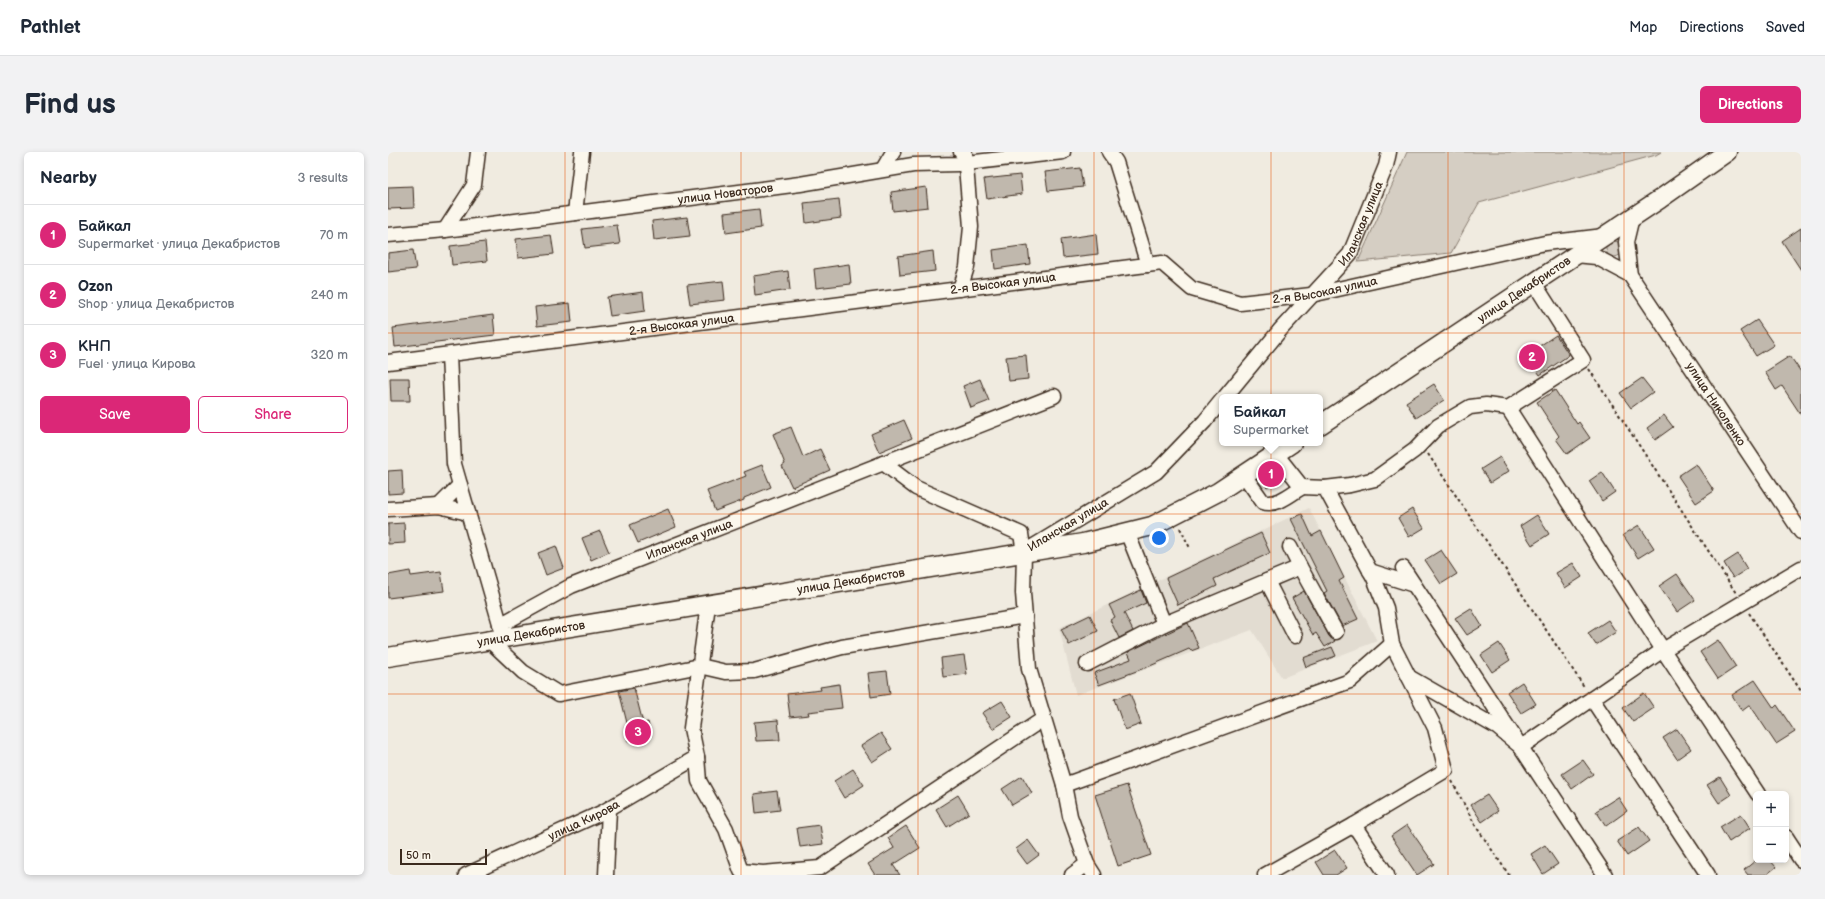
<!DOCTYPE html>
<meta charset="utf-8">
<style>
:root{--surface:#fff;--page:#f2f2f3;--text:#1f2937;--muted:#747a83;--line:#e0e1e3;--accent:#db2777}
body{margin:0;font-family:"Balsamiq Sans",sans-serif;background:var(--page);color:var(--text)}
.controls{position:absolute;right:12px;bottom:12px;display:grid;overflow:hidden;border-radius:6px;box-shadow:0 2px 6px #0003}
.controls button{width:36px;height:36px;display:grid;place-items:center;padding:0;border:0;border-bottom:1px solid var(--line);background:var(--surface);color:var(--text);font:20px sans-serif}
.scale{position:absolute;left:12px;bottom:10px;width:87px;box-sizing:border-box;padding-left:4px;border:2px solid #3b2a1e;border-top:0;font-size:11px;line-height:14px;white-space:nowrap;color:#3b2a1e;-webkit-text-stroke:3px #fbf7ec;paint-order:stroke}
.you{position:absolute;left:771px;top:386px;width:14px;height:14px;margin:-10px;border:3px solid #fff;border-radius:50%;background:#1a73e8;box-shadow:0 0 0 6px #1a73e833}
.badge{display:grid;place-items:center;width:26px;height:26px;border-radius:50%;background:var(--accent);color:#fff;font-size:13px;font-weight:700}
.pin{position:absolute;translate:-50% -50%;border:2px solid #fff;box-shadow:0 1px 4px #0006}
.popup{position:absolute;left:831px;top:242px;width:104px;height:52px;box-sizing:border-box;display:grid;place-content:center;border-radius:6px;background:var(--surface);filter:drop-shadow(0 1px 3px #0005);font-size:13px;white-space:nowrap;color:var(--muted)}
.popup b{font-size:15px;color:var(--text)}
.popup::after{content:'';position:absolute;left:50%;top:100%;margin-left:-8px;border:8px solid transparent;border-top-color:var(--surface)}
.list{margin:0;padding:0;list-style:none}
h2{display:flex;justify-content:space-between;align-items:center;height:52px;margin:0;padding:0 16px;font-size:17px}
h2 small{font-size:13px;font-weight:400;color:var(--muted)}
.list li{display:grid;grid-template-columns:26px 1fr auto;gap:12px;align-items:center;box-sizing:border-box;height:60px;padding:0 16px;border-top:1px solid var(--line)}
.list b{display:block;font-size:15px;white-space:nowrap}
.list p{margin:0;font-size:13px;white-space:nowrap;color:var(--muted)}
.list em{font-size:13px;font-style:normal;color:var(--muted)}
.actions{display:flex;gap:8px;padding:12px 16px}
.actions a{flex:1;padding:9px 0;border:1px solid var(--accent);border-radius:6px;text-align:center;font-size:14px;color:var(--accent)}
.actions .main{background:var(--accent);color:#fff}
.map{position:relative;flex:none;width:1413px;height:723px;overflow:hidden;border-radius:6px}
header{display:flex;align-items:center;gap:24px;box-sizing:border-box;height:56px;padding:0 20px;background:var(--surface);border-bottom:1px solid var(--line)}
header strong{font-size:19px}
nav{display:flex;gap:22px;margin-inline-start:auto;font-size:14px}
.intro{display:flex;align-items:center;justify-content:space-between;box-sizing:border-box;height:96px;padding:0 24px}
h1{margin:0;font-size:28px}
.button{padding:10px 18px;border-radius:6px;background:var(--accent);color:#fff;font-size:14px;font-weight:700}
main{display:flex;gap:24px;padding:0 24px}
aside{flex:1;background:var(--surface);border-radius:6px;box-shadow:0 2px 6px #0003}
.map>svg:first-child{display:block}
</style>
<header>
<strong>Pathlet</strong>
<nav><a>Map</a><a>Directions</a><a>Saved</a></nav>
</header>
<div class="intro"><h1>Find us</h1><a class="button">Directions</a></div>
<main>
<aside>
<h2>Nearby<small>3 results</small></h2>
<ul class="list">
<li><span class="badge">1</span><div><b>Байкал</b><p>Supermarket · улица Декабристов</p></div><em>70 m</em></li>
<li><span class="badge">2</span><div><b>Ozon</b><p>Shop · улица Декабристов</p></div><em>240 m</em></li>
<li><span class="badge">3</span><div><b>КНП</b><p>Fuel · улица Кирова</p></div><em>320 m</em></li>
</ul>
<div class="actions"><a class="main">Save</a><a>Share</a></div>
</aside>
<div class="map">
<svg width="1413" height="723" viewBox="0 0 1413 723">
<rect width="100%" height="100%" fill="#f0ebe0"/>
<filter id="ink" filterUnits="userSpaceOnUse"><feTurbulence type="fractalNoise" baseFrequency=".025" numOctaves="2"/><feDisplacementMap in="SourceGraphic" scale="8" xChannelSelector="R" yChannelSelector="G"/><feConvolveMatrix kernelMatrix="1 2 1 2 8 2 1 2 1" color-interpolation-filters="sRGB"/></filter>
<g filter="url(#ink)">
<!-- built -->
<path fill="#e2dcd1" d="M921,356L989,489L894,526L864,478L688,543L671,476Z"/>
<!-- green -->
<path fill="#d5cec3" stroke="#887c70" d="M1019,0H1273L1268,3L1091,51L1063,101L970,110Z
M1218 97a8 8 0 1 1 16 0a8 8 0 1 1-16 0Z"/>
<!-- building -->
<path fill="#c0b8ad" stroke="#3b2a1e" d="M692,16L695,35L660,39L657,20Z
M632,23L634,42L599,47L596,27Z
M25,34L26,56L0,57V35Z
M538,35L540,55L505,59L503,40Z
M451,47L453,66L418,71L416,51Z
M371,57L373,76L338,81L336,61Z
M299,65L302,84L266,88L264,69Z
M229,73L232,92L197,96L194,77Z
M1413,76V118L1394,89Z
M708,82L710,102L675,106L673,87Z
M163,83L166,102L130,106L128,87Z
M97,90L99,109L64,113L62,94Z
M640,93L642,112L607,117L605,98Z
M25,98L28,117L0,120V101Z
M545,99L547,119L512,123L510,104Z
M461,112L463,132L428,136L426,117Z
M400,119L402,138L367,143L365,124Z
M335,129L337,148L302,152L299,133Z
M255,140L257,159L222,164L219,145Z
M182,151L184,170L149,174L147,155Z
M105,163L107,183L7,195L5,176Z
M1369,168L1386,193L1368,204L1352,179Z
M1168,183L1181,203L1152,223L1138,203Z
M638,203L640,227L621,229L618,205Z
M1402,204L1413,220V263L1394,234L1388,238L1377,220Z
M2,226H21L22,249H3Z
M1254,226L1265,240L1243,256L1232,241Z
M592,227L601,249L583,256L575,234Z
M1046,232L1056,248L1028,266L1018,250Z
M1167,238L1189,272L1191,270L1202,286L1179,302L1168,287L1171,284L1149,250Z
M1276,263L1285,275L1267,288L1259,276Z
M516,268L524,286L491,300L483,282Z
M403,275L415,305L432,297L442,318L404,335L394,314L397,312L385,282Z
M1112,305L1121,319L1102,331L1093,317Z
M1308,312L1326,339L1308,351L1290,324Z
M374,313L383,335L356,346V348L327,359L319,339L358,324L356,320Z
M887,315L894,324L891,326L892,328L879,335L873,324Z
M14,318L15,341L0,342V319Z
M1214,320L1227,340L1214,349L1201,329Z
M280,357L288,375L250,391L242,373Z
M1024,357L1036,376L1021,385L1010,366Z
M914,362L924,384L933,379L956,426L951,429L970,467L954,474L936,441L939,439L903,367Z
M1149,363L1161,382L1144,393L1132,374Z
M16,371L17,391L0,392V372Z
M1251,373L1266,396L1250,406L1235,383Z
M212,379L221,400L203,408L194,386Z
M873,381L882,401L826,427L829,434L790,453L778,426Z
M168,394L176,416L158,423L150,401Z
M1053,398L1069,422L1053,432L1037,408Z
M1350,402L1359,417L1345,426L1336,411Z
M1185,411L1194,425L1177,436L1168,421Z
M22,419L23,424L53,420L56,439L0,446V423Z
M1289,422L1307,448L1289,460L1271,434Z
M753,438L758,451L736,461L745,479L731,486L722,468L727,465L721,453Z
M916,439L941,484L947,489L937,495L928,481L925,483L904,446Z
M1083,456L1094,474L1079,483L1067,466Z
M702,463L710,479L681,493L673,477Z
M1220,468L1228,480L1208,493L1200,481Z
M800,471L811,496L803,499L801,497L762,514L711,533L706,521L743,507L740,500Z
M1330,488L1348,515L1330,527L1312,500Z
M1111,491L1122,508L1104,520L1093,503Z
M944,495L948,504L918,515L915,506Z
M576,503L579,522L555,525L553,506Z
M499,519L502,542L483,545L480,521Z
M1367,528L1386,556L1389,553L1407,580L1388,592L1362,553L1354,559L1344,543Z
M1134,530L1148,552L1133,561L1119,540Z
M451,532L454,556L420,560L421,563L402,565L399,542L433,538L432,535Z
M246,536L255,571L260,570L263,584L240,589L237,576L240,575L231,539Z
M742,541L753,572L737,578L726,547Z
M1256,541L1266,556L1245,570L1235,556Z
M614,549L624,565L605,577L594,561Z
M390,568L392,588L368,589L366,570Z
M1289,577L1303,597L1289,607L1275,586Z
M493,581L504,597L484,610L473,594Z
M1195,608L1205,622L1184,637L1174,622Z
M465,617L476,633L456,646L446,629Z
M634,624L644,641L624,653L614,637Z
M1332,625L1343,643L1331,651L1319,633Z
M739,633L763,703L730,714L707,643Z
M389,639L392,658L368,661L366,642Z
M570,643L581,661L559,675L548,657Z
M1099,643L1110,659L1094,670L1083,653Z
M1230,645L1239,659L1218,674L1208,659Z
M1353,662L1362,676L1341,690L1332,675Z
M432,673L435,692L412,695L409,676Z
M1019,673L1046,712L1029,723L1003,684Z
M518,674L532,696L505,713L512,723H487L480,712L506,696L500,686Z
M1251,675L1261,689L1239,704L1229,689Z
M640,688L651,703L639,712L628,697Z
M1157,693L1170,712L1155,722L1143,702Z
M947,698L959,716L948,723H936L928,710Z
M1368,708H1382L1388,715L1378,723H1360L1356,718Z"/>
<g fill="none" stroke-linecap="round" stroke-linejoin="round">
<!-- minor casing -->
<g stroke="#3b2a1e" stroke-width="17">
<g id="minor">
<path d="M721,0L728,10L760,113"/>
<path d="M495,17L505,0"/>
<path d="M187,61L194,0"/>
<path id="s1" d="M1244,65L1238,90L1242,123L1413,380"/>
<path d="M57,78L86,33L90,0"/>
<path id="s2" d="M0,83L57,78L412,32L525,13L570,12L675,0"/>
<path d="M1188,103L1208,105L1242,123"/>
<path d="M572,137L579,115L583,75L577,2L573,0"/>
<path d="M61,203L66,312L115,482"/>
<path id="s3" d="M0,210L774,111L804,137L852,151L923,143L1157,91L1216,84"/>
<path id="s4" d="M837,245L893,177L962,102L998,14L1001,0"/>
<path d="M1120,256L1275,498L1370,642"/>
<path d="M888,302L914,335L937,336L986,426L998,456L1004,492"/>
<path d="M495,311L528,336L633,382L636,401L635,441L641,517L676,633L682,664L699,712L706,723"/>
<path d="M856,323L875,350C888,355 903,342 914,335"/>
<path d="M937,336L962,333L987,327L1027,298L1050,274L1082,255L1098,253L1120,256L1195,208L1146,131"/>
<path d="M51,354L72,333"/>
<path d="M0,357L51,354L80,361"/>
<path d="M739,380L776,472L912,415L948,480"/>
<path d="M902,395L912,415"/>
<path d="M641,397L768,320L817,269L834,248"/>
<path d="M1015,416L1217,723"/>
<path d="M982,419L1026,433"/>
<path d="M879,429L907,484"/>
<path d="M320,453L303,576L309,605L311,629L338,677L353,719L375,721L432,716L655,567"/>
<path id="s5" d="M112,473L183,434L666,244"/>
<path d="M102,489L135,520L171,542L312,514L338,520L366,519L454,495L637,464"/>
<path d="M699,512L776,472"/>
<path d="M1021,525L1110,576L1133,595L1275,498L1413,416"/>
<path d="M1204,547L1320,723"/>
<path d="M676,633L962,529L1004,492L1047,576L1058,618L966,673L877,723"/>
<path d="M966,673L999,723"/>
<path d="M1398,685L1413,708"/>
<path id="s6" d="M78,723L215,660L309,605"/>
<path d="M218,723L221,657"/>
<path d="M684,723L699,712"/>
</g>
</g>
<!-- major casing -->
<g stroke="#3b2a1e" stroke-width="21">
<g id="major">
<path id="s7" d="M932,273L1272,47L1339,0"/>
<path id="s8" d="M0,505L695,391L764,374L830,340L904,291"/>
</g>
</g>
<!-- path -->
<path stroke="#3b2a1e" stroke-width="2" stroke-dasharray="3 3" stroke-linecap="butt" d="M1201,217L1348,441
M1040,302L1197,536
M792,376L802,396
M1361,461L1413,539
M1064,629L1087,673L1121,723"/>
<!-- minor -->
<use href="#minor" stroke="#fbf7ec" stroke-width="14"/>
<!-- major -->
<use href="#major" stroke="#fbf7ec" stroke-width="18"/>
</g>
</g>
<!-- grid -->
<path fill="none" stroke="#e8590c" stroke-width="1" stroke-opacity="0.55" d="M177,0V723M353,0V723M530,0V723M706,0V723M883,0V723M1060,0V723M1236,0V723M0,181H1413M0,362H1413M0,542H1413"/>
<g text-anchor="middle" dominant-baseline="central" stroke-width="3" stroke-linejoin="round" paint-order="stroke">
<!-- street labels -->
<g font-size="12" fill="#3b2a1e" stroke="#fbf7ec">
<text stroke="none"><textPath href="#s2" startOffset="340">улица Новаторов</textPath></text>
<text stroke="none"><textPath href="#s4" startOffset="222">Иланская улица</textPath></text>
<text stroke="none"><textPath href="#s3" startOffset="620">2-я Высокая улица</textPath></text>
<text stroke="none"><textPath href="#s3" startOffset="956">2-я Высокая улица</textPath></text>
<text stroke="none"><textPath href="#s7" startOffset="245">улица Декабристов</textPath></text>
<text stroke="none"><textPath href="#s3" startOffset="296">2-я Высокая улица</textPath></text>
<text stroke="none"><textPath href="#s1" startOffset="214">улица Николенко</textPath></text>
<text transform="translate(680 373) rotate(-31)">Иланская улица</text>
<text stroke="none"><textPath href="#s5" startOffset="208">Иланская улица</textPath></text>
<text stroke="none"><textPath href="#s8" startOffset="469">улица Декабристов</textPath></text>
<text stroke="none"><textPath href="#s8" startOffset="145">улица Декабристов</textPath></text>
<text stroke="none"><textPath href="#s6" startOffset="130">улица Кирова</textPath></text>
</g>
</g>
</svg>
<div class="controls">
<button>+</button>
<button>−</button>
</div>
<div class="scale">50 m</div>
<div class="you"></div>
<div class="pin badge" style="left:883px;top:322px">1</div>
<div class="popup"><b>Байкал</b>Supermarket</div>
<div class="pin badge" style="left:1144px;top:205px">2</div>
<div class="pin badge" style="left:250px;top:580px">3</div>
</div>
</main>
